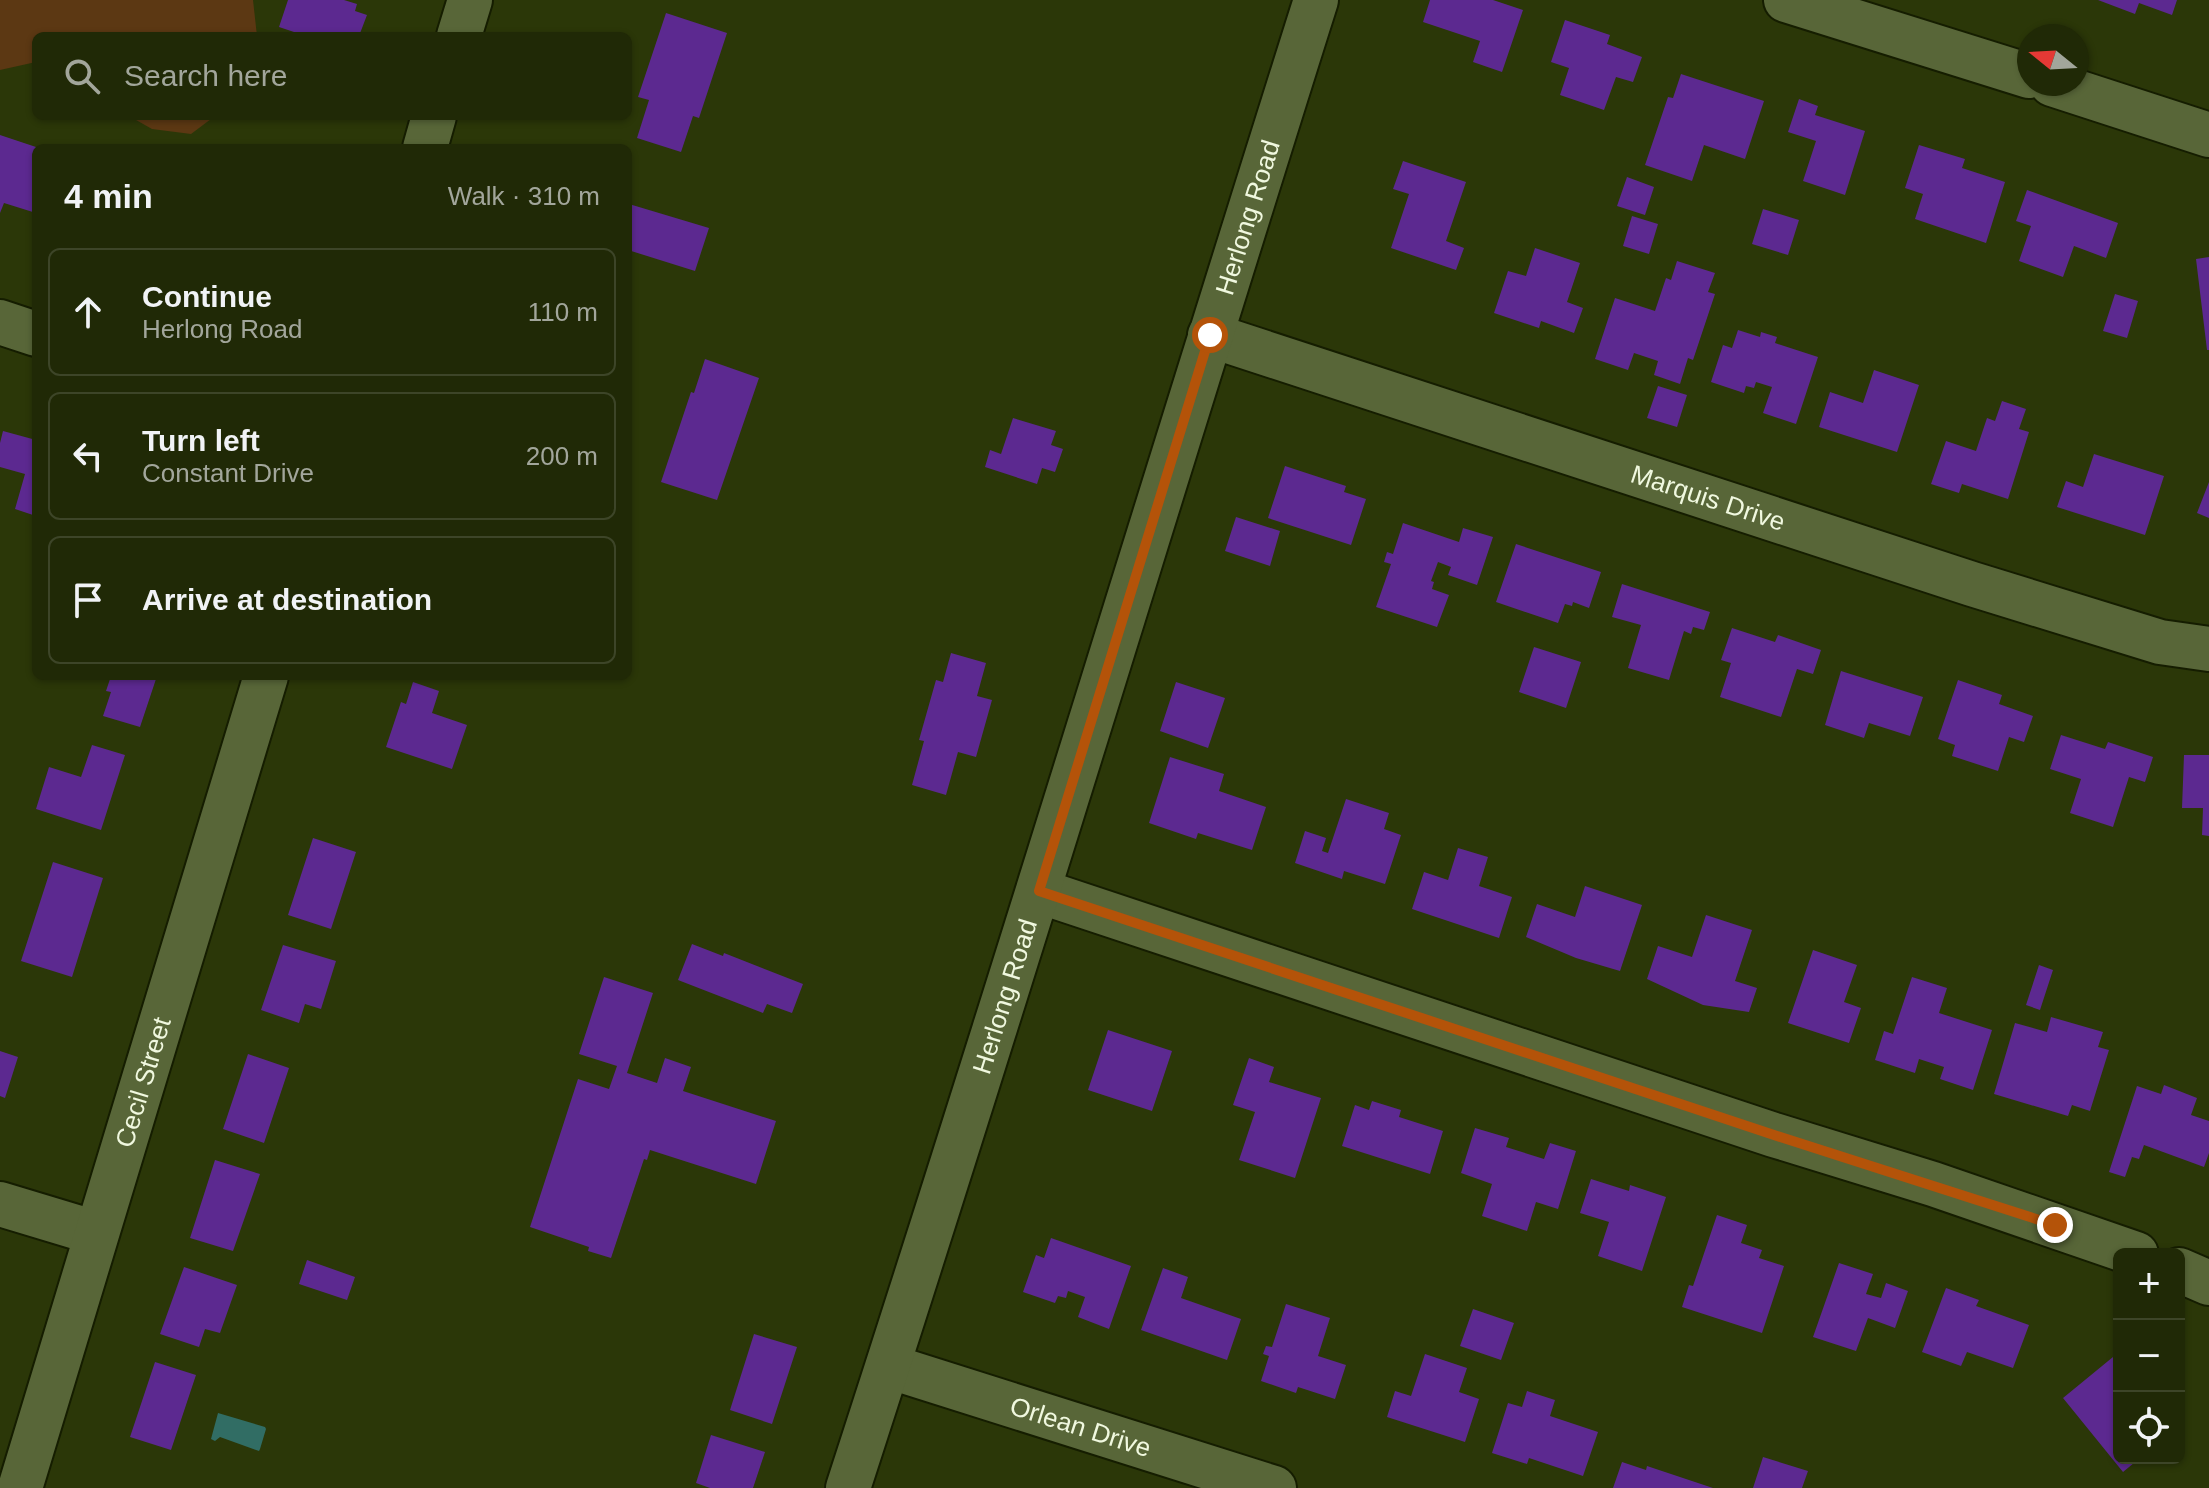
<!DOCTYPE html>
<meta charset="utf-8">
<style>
:root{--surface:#202906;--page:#2d3514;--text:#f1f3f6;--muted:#a2a69b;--line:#3d4528}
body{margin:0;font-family:Helvetica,sans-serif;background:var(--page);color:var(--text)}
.controls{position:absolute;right:24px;bottom:24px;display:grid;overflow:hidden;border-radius:12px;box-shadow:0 2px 6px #0004}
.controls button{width:72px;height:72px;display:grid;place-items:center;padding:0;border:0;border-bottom:2px solid var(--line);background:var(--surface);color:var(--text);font:40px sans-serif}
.compass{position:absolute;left:2017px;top:24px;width:72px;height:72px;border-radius:50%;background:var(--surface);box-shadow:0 2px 6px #0004;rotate:288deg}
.stop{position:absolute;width:24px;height:24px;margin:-18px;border:6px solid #b45309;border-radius:50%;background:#fff}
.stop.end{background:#b45309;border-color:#fff;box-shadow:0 2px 8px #0008}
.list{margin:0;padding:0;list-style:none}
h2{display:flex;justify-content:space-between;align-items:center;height:104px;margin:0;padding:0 32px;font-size:34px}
h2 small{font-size:26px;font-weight:400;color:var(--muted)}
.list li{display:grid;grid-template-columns:52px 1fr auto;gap:24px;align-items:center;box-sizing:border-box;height:128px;margin:0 16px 16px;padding:0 16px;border:2px solid var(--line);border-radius:12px}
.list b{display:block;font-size:30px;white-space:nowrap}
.list p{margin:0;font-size:26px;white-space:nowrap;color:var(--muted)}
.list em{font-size:26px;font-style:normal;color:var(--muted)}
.icon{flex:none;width:44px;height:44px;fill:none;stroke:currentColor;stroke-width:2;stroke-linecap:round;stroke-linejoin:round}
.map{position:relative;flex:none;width:2209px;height:1488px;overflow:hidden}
.search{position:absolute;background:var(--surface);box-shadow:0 2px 6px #0004;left:32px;top:32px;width:600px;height:88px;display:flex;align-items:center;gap:20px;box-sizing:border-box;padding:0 28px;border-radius:12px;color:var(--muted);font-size:30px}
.panel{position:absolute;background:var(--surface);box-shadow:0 2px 6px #0004;left:32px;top:144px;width:600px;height:536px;border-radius:12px}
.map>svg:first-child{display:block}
</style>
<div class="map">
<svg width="2209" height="1488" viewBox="0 0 2209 1488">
<rect width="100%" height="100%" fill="#2b3708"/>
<!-- green -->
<path fill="#5c3813" d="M0,0H253L257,36H36V62L0,70Z
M129,116H215L191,134L152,129Z"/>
<!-- water -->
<path fill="#316d64" d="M218,1413L265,1427L266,1429L260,1449L259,1451L220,1437L215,1441L211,1439Z"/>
<!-- building -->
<path fill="#5c2990" d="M288,0H344L357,4L355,11L367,15L359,36H306L279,27Z
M1430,0H1493L1523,10L1502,72L1473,62L1480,41L1423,22Z
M2098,0H2177L2172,15L2139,3L2135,14Z
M666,13L727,33L699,118L693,116L681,152L637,138L649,100L638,97Z
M1565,20L1610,35L1607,44L1642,57L1633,82L1616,77L1604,110L1560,95L1569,68L1551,62Z
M1681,74L1764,101L1745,159L1704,145L1692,181L1645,165L1668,97L1673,98Z
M1799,99L1818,106L1815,115L1865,131L1845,195L1803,181L1816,141L1788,132Z
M0,135L36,147V213L4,203L0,213Z
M1919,145L1965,159L1962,168L2005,182L1986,243L1915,219L1923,194L1905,188Z
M1403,161L1466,182L1446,241L1464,248L1456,270L1391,248L1409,194L1393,189Z
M1627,177L1654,187L1645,215L1617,206Z
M2027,190L2118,223L2106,258L2074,246L2063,277L2019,261L2031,226L2016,221Z
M629,204L709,228L695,271L628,250Z
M1763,209L1799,220L1788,255L1752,244Z
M1632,216L1658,224L1649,254L1623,246Z
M1535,248L1580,263L1567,302L1583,308L1574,333L1541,321L1539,328L1494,313L1508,271L1526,276Z
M2209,257V350H2207L2196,259Z
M1677,261L1715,273L1708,292L1715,294L1693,360L1688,358L1680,384L1654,375L1658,361L1634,353L1628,370L1595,359L1615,298L1655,311L1666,278L1671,280Z
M2115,294L2138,301L2127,338L2103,331Z
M1738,330L1760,337L1761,332L1777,337L1775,343L1818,357L1796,424L1763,413L1772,387L1756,382L1754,388L1746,386L1744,393L1711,382L1723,345L1732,348Z
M705,359L759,378L717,500L661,482L691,392L694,393Z
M1874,370L1919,385L1897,452L1819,427L1830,392L1863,403Z
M1658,386L1687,395L1677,427L1647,418Z
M2002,401L2026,409L2019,429L2029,432L2008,499L1962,484L1959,493L1931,484L1946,441L1976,451L1987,418L1995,421Z
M1013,418L1056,431L1051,445L1063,449L1055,472L1042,468L1037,484L985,467L990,450L1001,454Z
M3,431L36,440V516L15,509L25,474L0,467V443Z
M2094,454L2164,476L2145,535L2057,507L2066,481L2083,487Z
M1285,466L1346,486L1344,492L1366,499L1351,545L1268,518Z
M2209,482V518L2197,513Z
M1236,517L1280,531L1270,566L1225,551Z
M1403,523L1459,542L1463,528L1493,537L1477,585L1448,575L1451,567L1438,562L1431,581L1434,582L1432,589L1449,595L1437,627L1376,607L1391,564L1384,562L1387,552L1393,554Z
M1516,544L1601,572L1589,608L1573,602L1572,606L1565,604L1558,623L1496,602Z
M1622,584L1710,612L1704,630L1693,627L1691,634L1684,631L1669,680L1628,668L1641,625L1612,617Z
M1732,628L1775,642L1778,635L1821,650L1813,674L1797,669L1781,717L1720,697L1731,663L1721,660Z
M1534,647L1581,662L1566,708L1519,692Z
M951,653L986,663L977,696L992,700L976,757L958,752L946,795L912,785L924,741L919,740L936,680L943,682Z
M1841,671L1923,697L1910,736L1869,723L1864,738L1825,725Z
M111,676H157L140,727L103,716L111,692L106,691Z
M1958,680L2002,695L1999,704L2033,716L2024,742L2009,737L1998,771L1952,756L1955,745L1938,739Z
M413,682L439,691L432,713L467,725L452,769L386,747L401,702L406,704Z
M1176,682L1225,698L1208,748L1160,731Z
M2061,735L2105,749L2108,742L2153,757L2145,782L2129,777L2113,827L2070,813L2081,779L2050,769Z
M92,745L125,755L101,830L36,809L49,767L81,777Z
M2184,755H2209V836L2202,835L2203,808H2182Z
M1170,757L1224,774L1219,791L1266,807L1252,850L1198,833L1196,839L1149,823Z
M1346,799L1389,813L1384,829L1401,835L1385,884L1344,871L1342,879L1295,863L1305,831L1326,838L1322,851L1328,853Z
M313,838L356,852L331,929L288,915Z
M1458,848L1488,857L1479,886L1512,897L1499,938L1412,909L1424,872L1448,880Z
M53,862L103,878L72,977L21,961Z
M1585,886L1642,905L1620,971L1576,958L1526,937L1537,904L1575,917Z
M1706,915L1752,930L1735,981L1757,988L1749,1012L1703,1005L1647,979L1658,946L1692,957Z
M692,944L723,956L724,953L803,984L792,1013L767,1004L763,1013L678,980Z
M283,945L336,961L321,1009L305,1004L299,1023L261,1010Z
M1813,950L1857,965L1844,1002L1861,1008L1849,1043L1788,1023Z
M2039,965L2053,970L2040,1010L2026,1005Z
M604,977L653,993L627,1073L657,1083L665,1058L691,1067L683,1091L776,1121L756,1184L650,1150L647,1160L644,1159L611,1258L588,1251L589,1247L530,1227L578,1079L609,1089L617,1066L579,1054Z
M1912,977L1947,988L1939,1013L1992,1030L1973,1090L1940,1079L1944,1067L1919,1059L1915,1073L1875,1060L1884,1031L1893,1034Z
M2051,1017L2103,1032L2098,1047L2109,1050L2090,1111L2072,1105L2068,1116L1994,1094L2015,1023L2047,1032Z
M1108,1030L1172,1051L1152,1111L1088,1090Z
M0,1051L18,1057L5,1098L0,1096Z
M248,1054L289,1068L264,1143L223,1129Z
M1249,1058L1274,1067L1269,1082L1321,1098L1295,1178L1239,1160L1255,1112L1233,1105Z
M2164,1085L2197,1098L2191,1115L2209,1121V1153L2204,1167L2144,1145L2139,1159L2132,1157L2125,1177L2109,1172L2137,1086L2161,1094Z
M1372,1101L1401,1110L1399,1117L1443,1131L1430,1174L1342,1146L1355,1105L1369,1110Z
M1475,1128L1509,1138L1506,1147L1544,1159L1550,1143L1576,1151L1558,1209L1536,1202L1527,1231L1482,1216L1492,1184L1461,1173Z
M215,1160L260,1174L233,1251L190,1238Z
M1591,1179L1629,1191L1630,1185L1666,1197L1642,1271L1598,1256L1609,1222L1580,1213Z
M1717,1215L1747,1225L1741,1243L1762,1250L1759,1258L1784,1266L1762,1333L1682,1307L1689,1285L1693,1286Z
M1051,1238L1131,1266L1109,1329L1078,1317L1085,1297L1068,1291L1066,1298L1058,1296L1055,1303L1023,1292L1036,1255L1044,1258Z
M307,1260L355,1277L347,1300L299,1284Z
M1839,1263L1873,1274L1866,1294L1881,1298L1886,1283L1908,1291L1895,1328L1868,1318L1856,1351L1813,1337Z
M184,1267L237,1285L220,1333L205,1329L199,1347L160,1334Z
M1163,1268L1188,1277L1181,1298L1241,1319L1227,1360L1141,1330Z
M1946,1288L1979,1300L1976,1306L2029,1325L2013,1368L1967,1352L1961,1366L1922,1352Z
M1286,1304L1330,1318L1318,1356L1346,1365L1335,1399L1298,1387L1296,1393L1261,1381L1269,1356L1263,1354L1266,1346L1272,1347Z
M1473,1309L1514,1323L1501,1360L1460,1346Z
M754,1334L797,1347L772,1424L730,1410Z
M1425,1354L1467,1368L1459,1392L1479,1399L1465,1442L1387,1417L1395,1391L1411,1396Z
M2113,1357L2119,1365V1458H2140L2123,1472L2063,1398Z
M155,1362L196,1375L171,1450L130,1437Z
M1527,1391L1555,1400L1550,1416L1598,1432L1583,1476L1529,1458L1527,1464L1492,1453L1508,1403L1522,1407Z
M711,1435L765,1452L753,1488H710L696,1483Z
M1763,1457L1808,1471L1802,1488H1753Z
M1622,1462L1646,1470L1647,1466L1713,1488H1613Z"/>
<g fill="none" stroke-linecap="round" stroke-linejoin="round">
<!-- minor casing -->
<g stroke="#151d00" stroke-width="48">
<g id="minor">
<path d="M1786,0L2029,76"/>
<path d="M459,36L470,0"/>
<path d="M2052,84L2209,135"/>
<path d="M425,148L434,116"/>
<path d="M0,322L36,334"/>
<path id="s1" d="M1210,335L1972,584L2160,642L2209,649"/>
<path d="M1039,891L1774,1135L1933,1184L2136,1254"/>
<path d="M0,1204L96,1233"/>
<path d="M2179,1270L2209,1283"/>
<path id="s2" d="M888,1366L1274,1488"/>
<path id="s3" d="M20,1488L266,676"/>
<path id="s4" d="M848,1488C1009,993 1159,496 1316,0"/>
</g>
</g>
<!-- minor -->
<use href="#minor" stroke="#586638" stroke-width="44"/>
</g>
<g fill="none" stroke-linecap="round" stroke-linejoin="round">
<!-- route -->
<path stroke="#b45309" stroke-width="10" d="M1210,335L1039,891L1774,1135L2055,1225"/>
</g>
<g text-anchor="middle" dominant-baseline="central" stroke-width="7" stroke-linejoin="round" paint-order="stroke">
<!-- street labels -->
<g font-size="26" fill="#f0f8df" stroke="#2b3708">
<text stroke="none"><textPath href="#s4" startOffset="1332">Herlong Road</textPath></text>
<text stroke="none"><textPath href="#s1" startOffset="524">Marquis Drive</textPath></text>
<text stroke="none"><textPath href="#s4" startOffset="516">Herlong Road</textPath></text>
<text stroke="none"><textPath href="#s3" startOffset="424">Cecil Street</textPath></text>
<text stroke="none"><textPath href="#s2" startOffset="202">Orlean Drive</textPath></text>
</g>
</g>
</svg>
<div class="controls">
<button>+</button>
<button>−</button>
<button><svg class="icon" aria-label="locate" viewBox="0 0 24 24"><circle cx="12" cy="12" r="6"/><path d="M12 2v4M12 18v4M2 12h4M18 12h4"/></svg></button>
</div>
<svg class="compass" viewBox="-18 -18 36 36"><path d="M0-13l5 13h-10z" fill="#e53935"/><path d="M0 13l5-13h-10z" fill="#a2a69b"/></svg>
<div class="stop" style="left:1210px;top:335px"></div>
<div class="stop end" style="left:2055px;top:1225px"></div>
<div class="search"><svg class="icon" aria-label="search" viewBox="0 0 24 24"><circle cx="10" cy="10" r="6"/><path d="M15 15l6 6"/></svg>Search here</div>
<section class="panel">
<h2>4 min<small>Walk · 310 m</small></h2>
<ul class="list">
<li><svg class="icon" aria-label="ahead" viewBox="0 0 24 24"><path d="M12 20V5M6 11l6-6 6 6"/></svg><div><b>Continue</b><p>Herlong Road</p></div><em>110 m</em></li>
<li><svg class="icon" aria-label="left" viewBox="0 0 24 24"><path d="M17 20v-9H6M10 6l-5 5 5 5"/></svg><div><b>Turn left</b><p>Constant Drive</p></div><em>200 m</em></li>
<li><svg class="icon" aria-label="arrive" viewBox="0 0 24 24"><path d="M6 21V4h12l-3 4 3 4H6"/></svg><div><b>Arrive at destination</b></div></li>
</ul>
</section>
</div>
